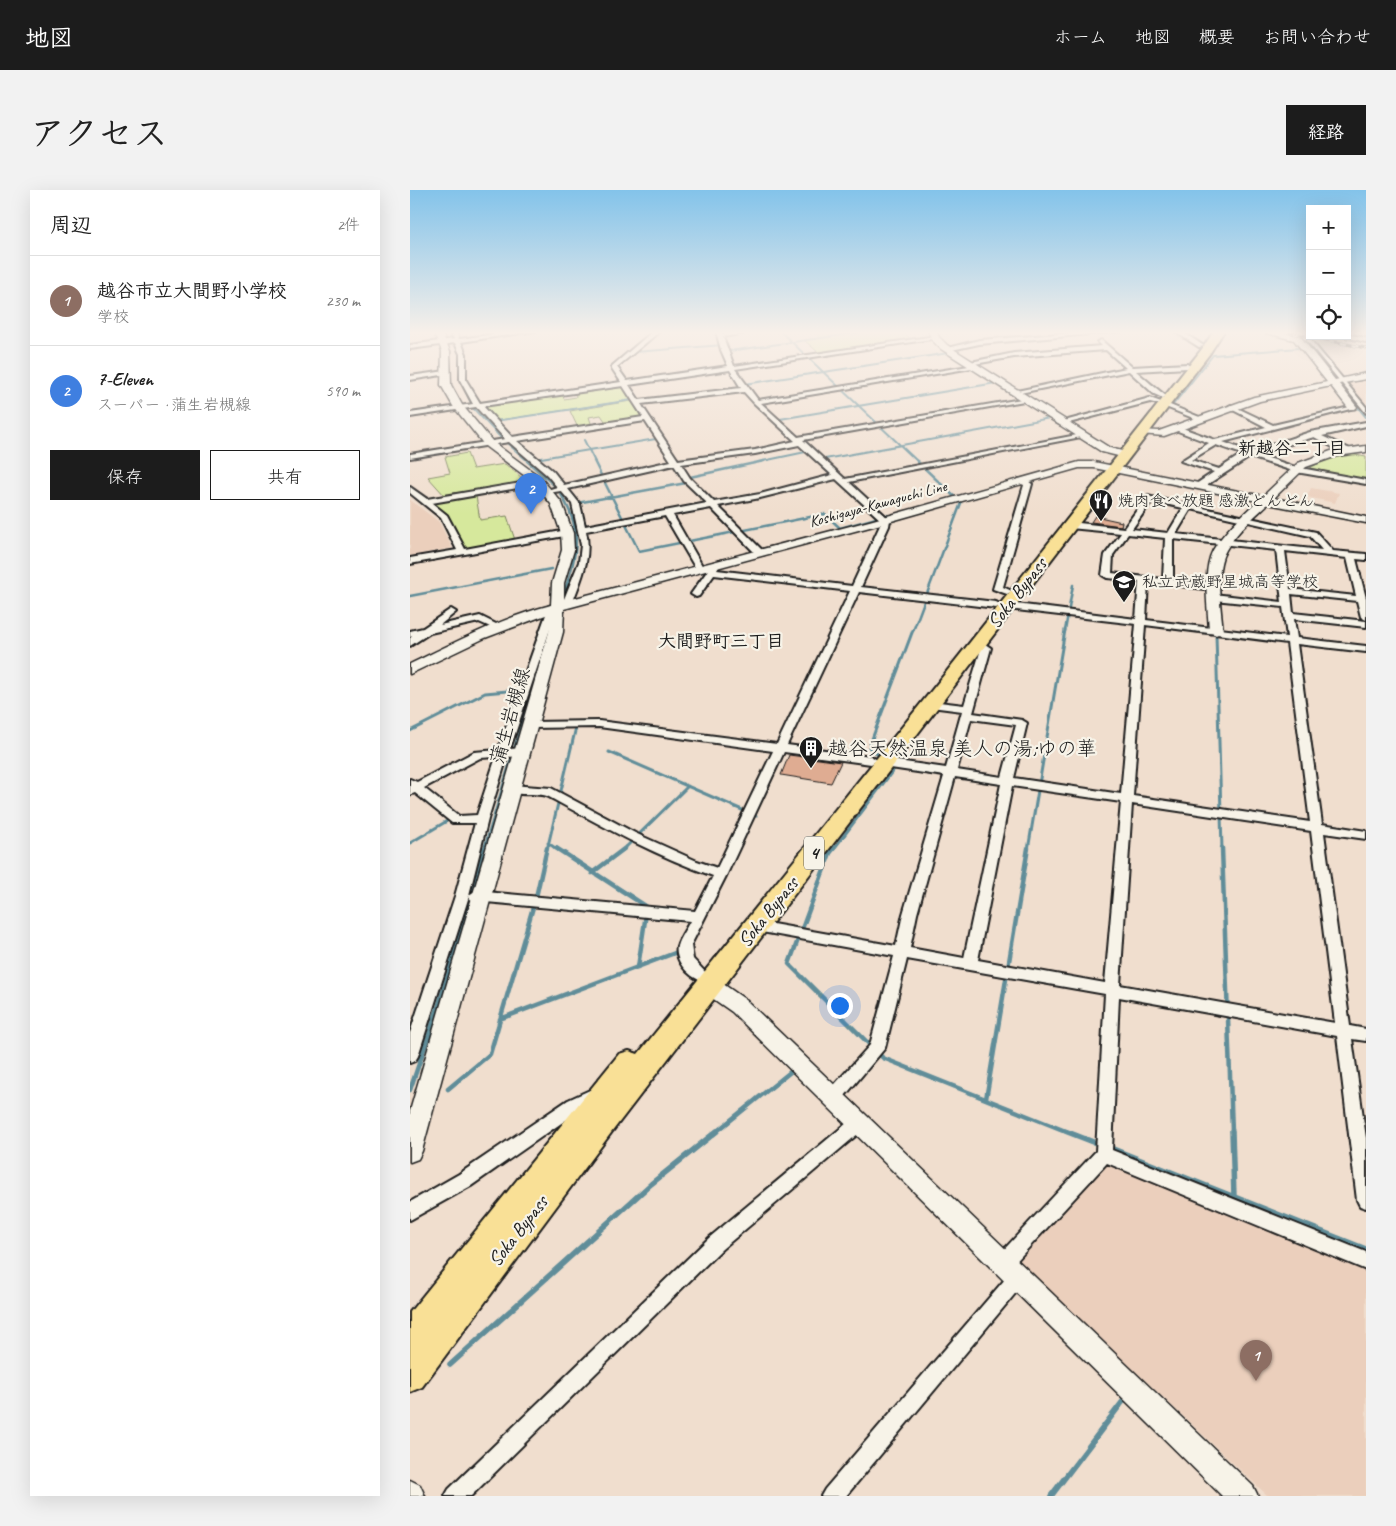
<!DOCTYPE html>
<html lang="ja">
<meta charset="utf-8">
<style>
:root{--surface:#fff;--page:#f2f2f2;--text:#222;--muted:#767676;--line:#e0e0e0;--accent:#1c1c1c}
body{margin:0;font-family:Caveat,"Klee One",sans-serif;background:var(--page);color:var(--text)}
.controls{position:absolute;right:15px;top:15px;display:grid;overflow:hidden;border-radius:0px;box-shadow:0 5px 20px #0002}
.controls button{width:45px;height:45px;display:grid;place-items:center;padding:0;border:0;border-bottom:1px solid var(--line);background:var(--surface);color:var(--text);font:25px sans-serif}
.you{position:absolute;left:429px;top:815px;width:18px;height:18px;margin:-12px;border:4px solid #fff;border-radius:50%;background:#1a73e8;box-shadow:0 0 0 8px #1a73e833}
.badge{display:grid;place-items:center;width:32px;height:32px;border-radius:50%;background:var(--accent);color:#fff;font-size:16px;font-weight:700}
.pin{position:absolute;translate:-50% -41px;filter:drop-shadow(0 1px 2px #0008)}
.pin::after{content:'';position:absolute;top:26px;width:18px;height:15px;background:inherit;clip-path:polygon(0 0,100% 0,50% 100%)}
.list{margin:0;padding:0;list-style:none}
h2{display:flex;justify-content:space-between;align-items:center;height:65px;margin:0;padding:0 20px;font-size:21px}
h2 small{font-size:16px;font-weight:400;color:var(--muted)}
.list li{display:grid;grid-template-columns:32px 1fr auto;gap:15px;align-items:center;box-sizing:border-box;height:90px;padding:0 20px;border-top:1px solid var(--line)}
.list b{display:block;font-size:19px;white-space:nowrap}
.list p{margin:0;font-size:16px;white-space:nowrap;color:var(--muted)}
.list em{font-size:16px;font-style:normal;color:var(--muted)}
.actions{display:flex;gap:10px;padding:15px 20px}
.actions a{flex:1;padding:11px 0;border:1px solid var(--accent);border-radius:0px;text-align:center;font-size:18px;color:var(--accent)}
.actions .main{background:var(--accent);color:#fff}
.icon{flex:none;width:28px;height:28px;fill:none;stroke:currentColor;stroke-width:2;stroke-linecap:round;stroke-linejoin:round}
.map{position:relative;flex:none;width:956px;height:1306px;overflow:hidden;border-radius:0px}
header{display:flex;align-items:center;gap:30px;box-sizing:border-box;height:70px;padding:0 25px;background:var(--accent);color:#fff}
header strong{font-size:24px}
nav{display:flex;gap:28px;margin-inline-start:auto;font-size:18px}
.intro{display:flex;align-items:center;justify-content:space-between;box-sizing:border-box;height:120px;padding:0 30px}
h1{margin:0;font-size:35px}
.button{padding:12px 22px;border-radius:0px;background:var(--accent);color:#fff;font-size:18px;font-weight:700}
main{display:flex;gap:30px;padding:0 30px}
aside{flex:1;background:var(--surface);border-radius:0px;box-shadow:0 5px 20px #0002}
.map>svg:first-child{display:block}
</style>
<header>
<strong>地図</strong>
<nav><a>ホーム</a><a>地図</a><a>概要</a><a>お問い合わせ</a></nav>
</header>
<div class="intro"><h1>アクセス</h1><a class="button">経路</a></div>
<main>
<aside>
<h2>周辺<small>2件</small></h2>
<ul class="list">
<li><span class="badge" style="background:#8d6e63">1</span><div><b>越谷市立大間野小学校</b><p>学校</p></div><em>230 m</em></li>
<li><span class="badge" style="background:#3f7fe0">2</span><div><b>7-Eleven</b><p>スーパー · 蒲生岩槻線</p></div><em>590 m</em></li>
</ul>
<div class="actions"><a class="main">保存</a><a>共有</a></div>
</aside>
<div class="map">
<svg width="956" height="1306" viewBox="0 0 956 1306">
<rect width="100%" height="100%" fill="#f0dece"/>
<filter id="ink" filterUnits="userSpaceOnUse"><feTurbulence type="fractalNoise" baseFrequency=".02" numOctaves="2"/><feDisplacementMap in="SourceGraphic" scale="10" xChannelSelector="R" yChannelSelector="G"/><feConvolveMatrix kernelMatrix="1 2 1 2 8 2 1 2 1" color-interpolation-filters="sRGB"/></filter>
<g filter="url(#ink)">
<!-- built -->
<path fill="#ebcfbc" d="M956,189V215L954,216L937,193Z
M901,298L929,303L925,313L897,307Z
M0,310L29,332L42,358L0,366Z
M696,968L956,1075V1306H858L606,1069Z"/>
<!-- green -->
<path fill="#d6e89c" stroke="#79825c" d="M404,141H491L502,150L409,163L394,150L410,148Z
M211,195L221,210L84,231L71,215L152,203L154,209L166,207L165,201Z
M221,211L233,228L197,234L191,225L179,227L182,236L168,238L160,221Z
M57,263L63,279L95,274L117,292L35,306L18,287L40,283L35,267Z
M940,264L956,267V290L900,278L915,270Z
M66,306L70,330L97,326L105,350L54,359L43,336L24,316L26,313Z"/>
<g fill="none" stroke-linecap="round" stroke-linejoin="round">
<!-- stream-far4 -->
<path stroke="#608d99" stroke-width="2" d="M38,141L42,150
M370,141L508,272
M44,153L49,163V188L61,213
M319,161L460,141
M225,162L313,155
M908,168L925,190
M335,194L539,163
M930,196L956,227
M763,215L803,165L889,158
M62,217L92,249
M370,229L586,193
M85,231L222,210
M174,250L185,272
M98,254L119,272
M125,269L246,249
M415,269L640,228
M348,272L405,260"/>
<!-- stream-far3 -->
<path stroke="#608d99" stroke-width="2.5" d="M117,271L145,296
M184,271L229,361L415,324L430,338L477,325
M280,287L354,271
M149,301C173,339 168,360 155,400
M167,313L276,293
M0,406L141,379
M503,441L551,313L507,271
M655,441L663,395"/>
<!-- stream-far2 -->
<path stroke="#608d99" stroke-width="3" d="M806,444L812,660
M0,541L75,503L109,500
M105,557L119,507
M199,562L346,626
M473,569L459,557L503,440
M0,653L37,631
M138,653L148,660
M74,660L101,570
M137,660L166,537
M213,660L278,596
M423,660L484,579L480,575
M618,660L655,440"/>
<!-- stream-far1 -->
<path stroke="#608d99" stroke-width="4.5" d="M146,658L237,717L228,777
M424,658L420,663L379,774L462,857
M812,658L822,942
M182,683L215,658
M63,698L75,658
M90,829L270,761
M467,862L473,868L658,942
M38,899L80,864L126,707L137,658
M0,900L28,818L59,714
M576,909L618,658
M306,942L384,879"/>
<!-- stream -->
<path stroke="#608d99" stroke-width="5.5" d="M655,941L691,955
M822,941L824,1007
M698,957L956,1059
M40,1175L241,994L307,941
M641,1306L717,1206"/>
</g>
<!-- building -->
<path fill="#dfac92" stroke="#1c1c1c" d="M685,326L712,332L711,336L681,332Z
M379,565L431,572L421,593L371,585Z"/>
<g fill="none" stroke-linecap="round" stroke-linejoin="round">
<!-- street casing -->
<g stroke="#1c1c1c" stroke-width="4">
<path id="street" d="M40,141H46L49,149L108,141H125L51,152L56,164V190L70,213L211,192L201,177L243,141H250L207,177L217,191L318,176L311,160L306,141H312V144L347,141L313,147L324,176L525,146L528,148L325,179L348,210L565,175L568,177L351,213L388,247L617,208L620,210L393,250L435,289L672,244L676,246L439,292L480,330L479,336L451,397L586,412L591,415L586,418L449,402L377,555L461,566L467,570L461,574L374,562L317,684L281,755L283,769L297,784L295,788L290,790C278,786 264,770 267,756C269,748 276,739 280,731L65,711L60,709L59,706L8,866L5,871L0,873V843L45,706L65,633H42L5,603L0,605V589L7,592L64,562L88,560L139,416L142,415L147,418L100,559L112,558L118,562L112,566L97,567L78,629L59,705L65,701L285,721L303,686C246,666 192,636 139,607C128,601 102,608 95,599L101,595L141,598L225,643L287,671L307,678L363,561L189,537L120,538L115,535L120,532L189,531L367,554L440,401L304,385L289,406L286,407L281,404L303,373L306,372L310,375L307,380L442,396L472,331L426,289L350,308L308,316L353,361V365H347L301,318L263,325L294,379L290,382L286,379L255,326L176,341C182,368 171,389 162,414L157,417L154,416L152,414L169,372L171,355L162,314L151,301L138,303L134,301L147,297L137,285L99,252L0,268V264L95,249L66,217L0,227V223L63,214L50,190V164L45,153L0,159V155L44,149ZM320,180L331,198L229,210L219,195ZM213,196L233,227L102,247L73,216ZM334,202L344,213L385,251L345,260L268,270L231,214ZM235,231L261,271L154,295L143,281L107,251ZM389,255L422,285L350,304L304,312L280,288L271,274L345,264ZM264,275L274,291L297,313L175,336L170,314L158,299ZM86,567L67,625L49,626L14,598L70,568Z
M688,141H714L569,154L537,161L534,159L569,150Z
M764,141H771L794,156L789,157Z
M937,144L956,148V152L935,147Z
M899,148L956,217V223L897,151Z
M691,150L722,177L777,174L780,176L777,178L726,181C736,190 746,198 756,206L753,208L744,204L719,181L605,204L602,202L716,178L696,160L604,167L559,175L556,173L604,163L692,156L688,152Z
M36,181L39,183L38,184L0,190V186Z
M740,208L751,212L748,214L740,212L651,235L647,233Z
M755,213L792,228L793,229L788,230L753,216V214Z
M821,215L863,235L944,216V218L813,252L840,262L900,242L956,232V236L912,246L940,259V263H934L904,247L847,264L885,277L956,290V294L886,282L840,267L792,298H786V294L804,282L771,271L799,253L760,238L767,236L805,250L856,237L819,218V216ZM806,255L832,264L809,279L781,270Z
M609,289H615L622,294L593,397L602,401L597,404L583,399L614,295L609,293Z
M128,290L132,292L131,294L22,313L37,325L55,359L157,340L161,343L160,345L0,374V368L47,360L31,328L0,303V297L17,309Z
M737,306L906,342L923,361L956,364V370L946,369L956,408V430L951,427L947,411L881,404L883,423L956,431V437L884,429L887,448L956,456V462L887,454L912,634L956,641V649L914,643L940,836L956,839V851L942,849L956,948V1018L950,1016L947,1010L927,846L709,807L702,960L956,1062V1080L697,973L599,1079L593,1082L587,1079L584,1073L587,1067L686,961L695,804L497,769L475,858L429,913L423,915L417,913L415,908L417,903L460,855L484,766L346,741L341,740L339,736L341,732L346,731L486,756L493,724L534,586L474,577L468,573L474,569L536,578L552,521L521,517L516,514L521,511L554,515L571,459L564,456V452H572L581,458L563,523L612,530L617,533L604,588L711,604L726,434L597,419L592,416L597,413L726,429L729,391L697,388L692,385L695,365L711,343L660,338L656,335L660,332L714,338ZM742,311L773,318L758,343L722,339ZM781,319L900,346L912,360L766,344ZM718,344L755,348L753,389L702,383L703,365ZM763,349L866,360L872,412L804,404L799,407L804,410L873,417L877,447L736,430L738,392L803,400L808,397L803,394L763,390ZM875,361L937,368L946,406L880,399ZM735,435L877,453L900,632L723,606ZM561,529L606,535L592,587L547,580ZM545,587L591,594L554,768L500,758L507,724ZM602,596L711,612L695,793L568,770ZM722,614L901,641L925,833L710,795Z
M41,419L46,422L30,435L70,426L92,437L87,440L69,432L20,443L0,456V448L3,446L0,447V441L13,438Z
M182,899L191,902L193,907L191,912L170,920L61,996L0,1030V1012L49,984L158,910Z
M449,926L455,928L457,933L455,938L312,1059L61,1306H35L39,1299L300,1047L443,928Z
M608,1078L614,1081L617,1087L614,1093L436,1306H411L415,1299L602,1081Z"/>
</g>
<!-- secondary casing -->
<g stroke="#1c1c1c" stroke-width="3">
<path id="secondary" d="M23,141H31L40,161L41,195L52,215L83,252L131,288L152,313L163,343L164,360L154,393V411L463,330L669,272H684L853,306L888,273L921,261L956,256V262L927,266L896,277L864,308L956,327V333L858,314C843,328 826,342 816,360C804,380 811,418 813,441L806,445L799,441C798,418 792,381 803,360C814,341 832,326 847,311L684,278H669L471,334L154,419L153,442L12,961L8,969L0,972V921L139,442L141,423L75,448L0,484V474C46,452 91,428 141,415L142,393L152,360L151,343L141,314L123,292L75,256L43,216L31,195L32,161Z
M518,141H526L529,147L537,155L700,258L720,263L721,265L716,268L692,262L531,159L522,150Z
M848,141H865L890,146L925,190L956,183V189L929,194L947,217L945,219H939L921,196L850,211L754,246L730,244V240L749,241L844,207L917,192L884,150Z
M299,787L306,789L336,810L843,1296L848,1306H812L322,822L292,801L289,795L292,789Z
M0,1290L10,1295L15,1306H0Z"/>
</g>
<!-- highway casing -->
<g stroke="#1c1c1c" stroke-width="4">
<path id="highway" d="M804,141H814L800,163L201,943L12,1197L0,1202V1122L209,864L219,861L228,864L534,485L792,159Z"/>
</g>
<!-- street -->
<use href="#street" fill="#f7f3e8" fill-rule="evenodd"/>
<!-- secondary -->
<use href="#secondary" fill="#f7f3e8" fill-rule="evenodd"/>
<!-- highway -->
<use href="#highway" fill="#f9e096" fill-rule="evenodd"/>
<!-- rail casing -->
<g stroke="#1c1c1c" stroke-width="3">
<path id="rail" d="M872,141L956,158"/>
</g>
<!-- rail -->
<use href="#rail" stroke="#f7f3e8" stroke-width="2" stroke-dasharray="6" stroke-linecap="butt"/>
</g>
</g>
<!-- sky -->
<linearGradient id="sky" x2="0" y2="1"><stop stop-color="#83c3ea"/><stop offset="0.44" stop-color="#f8f0e9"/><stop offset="1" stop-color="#f8f0e9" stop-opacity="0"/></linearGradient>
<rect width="956" height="324" fill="url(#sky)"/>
<!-- icons -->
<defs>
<g id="restaurant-pin" transform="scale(1.25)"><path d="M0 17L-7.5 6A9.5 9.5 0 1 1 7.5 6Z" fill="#1c1c1c" stroke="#f7f3e8"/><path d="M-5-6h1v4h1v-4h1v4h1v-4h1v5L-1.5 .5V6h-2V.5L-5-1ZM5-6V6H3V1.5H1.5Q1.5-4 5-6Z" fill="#fff"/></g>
<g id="school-pin" transform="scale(1.25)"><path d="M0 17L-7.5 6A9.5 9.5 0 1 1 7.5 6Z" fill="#1c1c1c" stroke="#f7f3e8"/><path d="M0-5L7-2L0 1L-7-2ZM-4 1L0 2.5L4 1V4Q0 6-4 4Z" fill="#fff"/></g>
<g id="building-pin" transform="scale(1.25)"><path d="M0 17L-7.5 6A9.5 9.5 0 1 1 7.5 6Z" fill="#1c1c1c" stroke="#f7f3e8"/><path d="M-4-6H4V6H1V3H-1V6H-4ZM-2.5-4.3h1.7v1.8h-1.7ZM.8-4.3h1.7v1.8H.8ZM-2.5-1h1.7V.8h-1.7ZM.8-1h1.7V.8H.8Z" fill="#fff"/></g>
</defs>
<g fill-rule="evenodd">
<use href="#restaurant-pin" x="691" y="311"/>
<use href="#school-pin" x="714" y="392"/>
<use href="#building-pin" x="401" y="558"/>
</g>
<g text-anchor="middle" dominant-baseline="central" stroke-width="4.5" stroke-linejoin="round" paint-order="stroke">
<!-- far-poi labels -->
<g font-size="16" fill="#1c1c1c" stroke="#f7f3e8" text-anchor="start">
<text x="708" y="311">焼肉食べ放題 感激どんどん</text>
<text x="732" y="392">私立武蔵野星城高等学校</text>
</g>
<!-- far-street labels -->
<g font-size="16" fill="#1c1c1c" stroke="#f7f3e8">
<text transform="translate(468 314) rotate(-15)">Koshigaya-Kawaguchi Line</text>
</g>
<!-- far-neighbourhood labels -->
<g font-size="18" font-weight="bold" fill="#1c1c1c" stroke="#f7f3e8">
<text x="882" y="258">新越谷二丁目</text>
<text x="311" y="451">大間野町三丁目</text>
</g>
<!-- shield labels -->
<rect fill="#f7f3e8" stroke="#5e5c59" stroke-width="1" x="394" y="646.5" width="20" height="33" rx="4"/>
<g font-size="19" font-weight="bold" fill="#1c1c1c">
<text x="404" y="663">4</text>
</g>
<!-- street labels -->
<g font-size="20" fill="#1c1c1c" stroke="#f7f3e8">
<text transform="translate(607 403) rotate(-52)">Soka Bypass</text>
<text transform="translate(100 526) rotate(-74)">蒲生岩槻線</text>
<text transform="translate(358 722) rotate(-51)">Soka Bypass</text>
<text transform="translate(108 1041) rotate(-52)">Soka Bypass</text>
</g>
<!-- poi labels -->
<g font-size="20" fill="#1c1c1c" stroke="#f7f3e8" text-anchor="start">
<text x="418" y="558">越谷天然温泉 美人の湯;ゆの華</text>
</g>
</g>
</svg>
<div class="controls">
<button>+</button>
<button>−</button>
<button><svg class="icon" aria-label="locate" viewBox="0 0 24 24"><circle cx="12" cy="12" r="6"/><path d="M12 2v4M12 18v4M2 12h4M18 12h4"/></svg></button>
</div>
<div class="you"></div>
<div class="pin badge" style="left:846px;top:1191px;background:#8d6e63">1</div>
<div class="pin badge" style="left:121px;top:324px;background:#3f7fe0">2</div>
</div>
</main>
